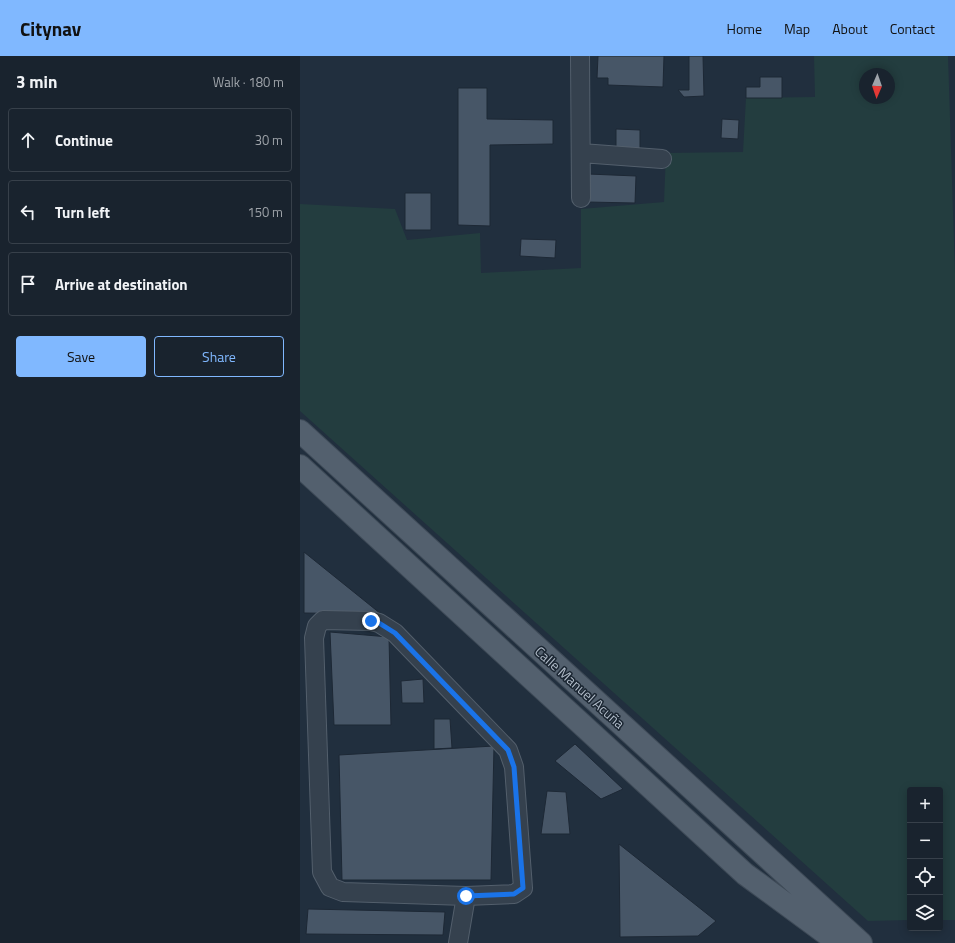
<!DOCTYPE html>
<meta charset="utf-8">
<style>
:root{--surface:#19232e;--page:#262f3a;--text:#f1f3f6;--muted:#9fa4aa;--line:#37404a;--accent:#80b8ff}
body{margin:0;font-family:"Titillium Web",sans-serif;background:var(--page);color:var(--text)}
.controls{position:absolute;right:12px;bottom:12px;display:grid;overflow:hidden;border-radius:4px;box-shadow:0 2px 10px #0003}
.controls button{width:36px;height:36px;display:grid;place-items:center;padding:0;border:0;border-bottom:1px solid var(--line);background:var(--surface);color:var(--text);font:20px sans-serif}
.compass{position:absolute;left:559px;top:12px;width:36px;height:36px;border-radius:50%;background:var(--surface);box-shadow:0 2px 10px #0003;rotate:182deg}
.stop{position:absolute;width:12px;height:12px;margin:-9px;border:3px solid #1a73e8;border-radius:50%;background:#fff}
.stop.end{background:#1a73e8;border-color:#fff;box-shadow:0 1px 4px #0008}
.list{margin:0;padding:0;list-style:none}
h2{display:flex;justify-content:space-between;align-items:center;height:52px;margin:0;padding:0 16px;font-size:17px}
h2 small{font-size:13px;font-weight:400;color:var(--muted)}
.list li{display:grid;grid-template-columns:26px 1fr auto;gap:12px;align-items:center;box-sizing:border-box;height:64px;margin:0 8px 8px;padding:0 8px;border:1px solid var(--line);border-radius:4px}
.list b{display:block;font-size:15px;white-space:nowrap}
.list em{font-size:13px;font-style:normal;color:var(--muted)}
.actions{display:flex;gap:8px;padding:12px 16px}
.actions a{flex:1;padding:9px 0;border:1px solid var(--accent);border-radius:4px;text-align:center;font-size:14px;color:var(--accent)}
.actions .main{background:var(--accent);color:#111}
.icon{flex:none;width:22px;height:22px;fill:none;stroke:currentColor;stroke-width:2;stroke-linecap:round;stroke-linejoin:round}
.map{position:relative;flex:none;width:655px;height:887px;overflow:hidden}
header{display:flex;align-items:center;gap:24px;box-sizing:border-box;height:56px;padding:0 20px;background:var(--accent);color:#111}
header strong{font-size:19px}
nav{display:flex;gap:22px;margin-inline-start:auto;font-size:14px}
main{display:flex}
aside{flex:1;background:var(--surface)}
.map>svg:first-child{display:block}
</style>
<header>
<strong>Citynav</strong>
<nav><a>Home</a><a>Map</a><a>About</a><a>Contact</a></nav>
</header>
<main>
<aside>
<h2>3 min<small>Walk · 180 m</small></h2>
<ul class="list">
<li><svg class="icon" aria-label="ahead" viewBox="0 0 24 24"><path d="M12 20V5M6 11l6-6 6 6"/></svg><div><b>Continue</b></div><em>30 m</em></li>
<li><svg class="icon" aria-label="left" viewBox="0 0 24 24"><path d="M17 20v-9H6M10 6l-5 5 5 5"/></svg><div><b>Turn left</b></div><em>150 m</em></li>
<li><svg class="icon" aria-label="arrive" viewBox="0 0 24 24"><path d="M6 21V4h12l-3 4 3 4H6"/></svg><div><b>Arrive at destination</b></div></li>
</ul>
<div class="actions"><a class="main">Save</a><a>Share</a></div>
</aside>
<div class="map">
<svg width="655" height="887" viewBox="0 0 655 887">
<rect width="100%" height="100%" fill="#212f3e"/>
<!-- green -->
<path fill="#233d3f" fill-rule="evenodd" d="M514,0H648L655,217V864H640V734H610V864L568,865L0,355V148L95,153L107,184L180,177L181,217L281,212V153L364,146L366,97L443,96L446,42L515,41ZM565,18H589V42H565Z"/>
<!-- building -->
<path fill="#475667" stroke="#1d2835" d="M298,0H364L363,31L308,29V22H297Z
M389,0H403L404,40L384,41L378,34H389Z
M460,21H482V42H446V31H460Z
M158,32H187V63L253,64V88L190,89V170L158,169Z
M422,63L439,64L438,83L421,82Z
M316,73L340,74V95L316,94Z
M288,118L336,120L335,147L287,146Z
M105,137H131V174H105Z
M221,183L256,184L255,202L220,200Z
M4,496L81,558L4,557Z
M30,576L89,581L91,669H34Z
M123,623L124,647H102L101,625Z
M134,663H150L152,692L134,693Z
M275,688L323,733L301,743L255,705Z
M194,690L191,824H42L39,699Z
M247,735L266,736L270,778H241Z
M319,788L416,865L398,880L320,881Z
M8,853L145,856L143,879L6,878Z"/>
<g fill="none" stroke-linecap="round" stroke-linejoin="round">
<!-- minor casing -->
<g stroke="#535f6c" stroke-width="20">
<path id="minor" d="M280,0L281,142
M281,97L362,103
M23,564L71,565L79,567L95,577L208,694L214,711L223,832L214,838L166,840L43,836L30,831L22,816L14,582L17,570Z
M158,887L166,840"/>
</g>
<!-- major casing -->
<g stroke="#3e4a57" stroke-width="24">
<path id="major" d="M0,375L561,887
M0,410L445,818L539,887"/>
</g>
<!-- minor -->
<use href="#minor" stroke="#35414e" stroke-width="18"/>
<!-- major -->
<use href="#major" stroke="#53606e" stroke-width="22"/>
</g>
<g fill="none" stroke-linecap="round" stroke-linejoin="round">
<!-- route -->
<path stroke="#1a73e8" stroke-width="5" d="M71,565L79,567L95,577L208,694L214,711L223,832L214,838L166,840"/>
</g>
<g text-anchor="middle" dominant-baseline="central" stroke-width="3" stroke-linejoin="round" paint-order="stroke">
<!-- street labels -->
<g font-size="14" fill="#b1bcc9" stroke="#1b2632">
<text transform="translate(280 631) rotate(42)">Calle Manuel Acuña</text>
</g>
</g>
</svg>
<div class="controls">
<button>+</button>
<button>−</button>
<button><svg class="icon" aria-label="locate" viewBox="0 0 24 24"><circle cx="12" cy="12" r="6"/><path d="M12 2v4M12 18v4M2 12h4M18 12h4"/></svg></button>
<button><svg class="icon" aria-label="layers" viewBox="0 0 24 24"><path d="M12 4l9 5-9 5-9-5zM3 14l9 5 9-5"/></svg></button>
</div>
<svg class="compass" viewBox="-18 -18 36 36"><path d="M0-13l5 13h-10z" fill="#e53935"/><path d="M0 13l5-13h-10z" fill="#9fa4aa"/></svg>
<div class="stop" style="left:166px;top:840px"></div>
<div class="stop end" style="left:71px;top:565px"></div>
</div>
</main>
